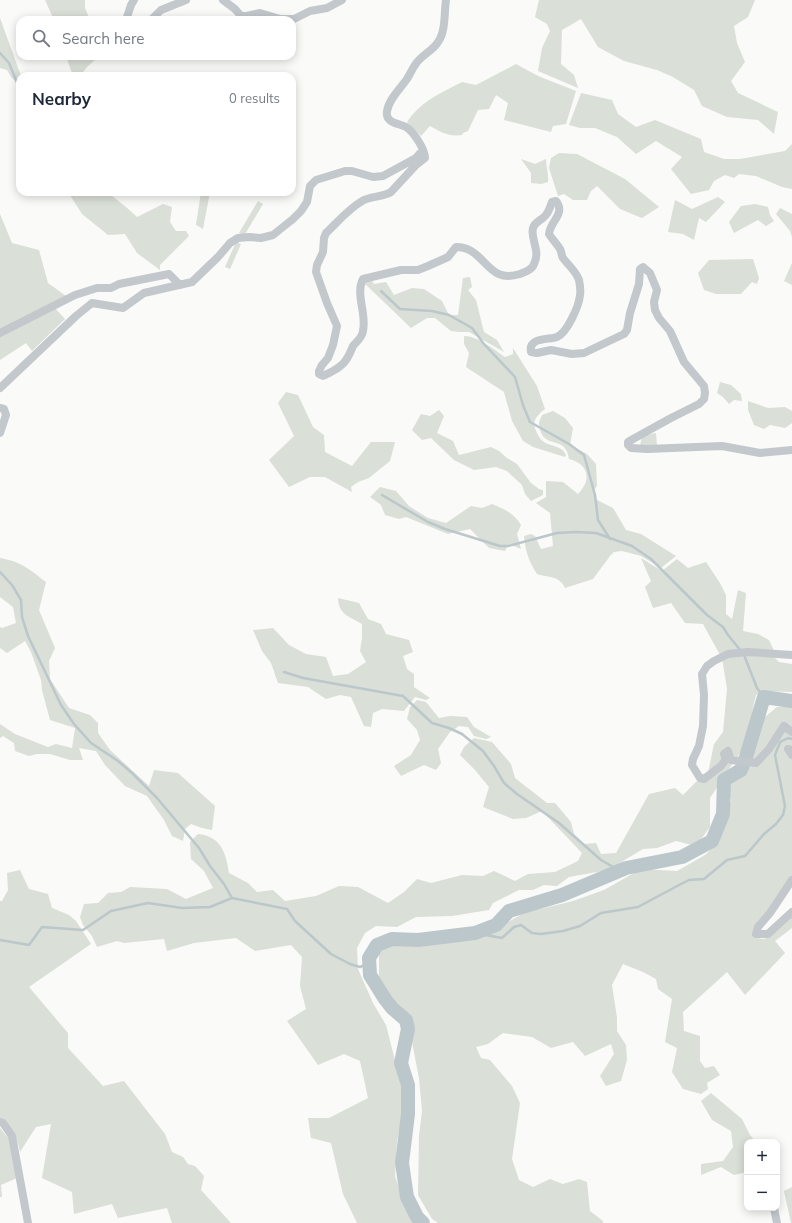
<!DOCTYPE html>
<meta charset="utf-8">
<style>
:root{--surface:#fff;--page:#f2f2f3;--text:#1f2937;--muted:#747a83;--line:#e0e1e3}
body{margin:0;font-family:Mulish,sans-serif;background:var(--page);color:var(--text)}
.controls{position:absolute;right:12px;bottom:12px;display:grid;overflow:hidden;border-radius:8px;box-shadow:0 2px 10px #0003}
.controls button{width:36px;height:36px;display:grid;place-items:center;padding:0;border:0;border-bottom:1px solid var(--line);background:var(--surface);color:var(--text);font:20px sans-serif}
.list{margin:0;padding:0;list-style:none}
h2{display:flex;justify-content:space-between;align-items:center;height:52px;margin:0;padding:0 16px;font-size:17px}
h2 small{font-size:13px;font-weight:400;color:var(--muted)}
.icon{flex:none;width:22px;height:22px;fill:none;stroke:currentColor;stroke-width:2;stroke-linecap:round;stroke-linejoin:round}
.map{position:relative;flex:none;width:792px;height:1223px;overflow:hidden}
.search{position:absolute;background:var(--surface);box-shadow:0 2px 10px #0003;left:16px;top:16px;width:280px;height:44px;display:flex;align-items:center;gap:10px;box-sizing:border-box;padding:0 14px;border-radius:12px;color:var(--muted);font-size:15px}
.panel{position:absolute;background:var(--surface);box-shadow:0 2px 10px #0003;left:16px;top:72px;width:280px;height:124px;border-radius:12px}
.map>svg:first-child{display:block}
</style>
<div class="map">
<svg width="792" height="1223" viewBox="0 0 792 1223">
<rect width="100%" height="100%" fill="#fafaf8"/>
<!-- green -->
<path fill="#dadfd7" d="M45,0H85V8L90,20H54Z
M539,0H755L748,17L734,26L737,43L745,62L731,81L738,93L778,112L774,134L758,120L727,117L702,106L694,90L673,77L657,70L624,61L598,47L581,19L562,30L561,64L574,75L578,88L538,71L542,48L550,31L547,24L535,17Z
M0,18L21,76L19,81H15L11,77L7,70L0,68Z
M66,56H99L87,67L80,76H73Z
M516,64L538,76L576,91L566,124L553,126L551,132L504,120L508,103L496,95L489,109L478,110L468,131L463,133L462,135C450,137 440,132 430,126L421,136L407,122C421,101 441,93 462,82L476,85Z
M581,93L612,100L618,114L636,127L655,120L701,139L704,152L724,159H740L785,151L792,144V189L782,187L756,176L739,174L734,178L725,175L714,181L709,190L691,194L671,169L682,157L656,141L636,154L617,137L595,128H580L569,125Z
M559,153L577,154L625,179L659,207L642,218L620,209L597,186L591,191L587,200H573L564,194L558,196L549,168L551,158Z
M521,159L535,164L546,159C546,168 549,174 548,182L541,184L531,183V173Z
M68,192H107L126,207L137,217L163,204L172,207L170,222L176,231H186L189,236L160,265V270L137,253L125,234L108,235L82,214Z
M201,192H210L203,229L196,225Z
M718,197L725,202L706,222L699,218L694,240L683,234L668,232L675,200L692,209Z
M258,201L263,204L244,236L239,233Z
M755,204L768,207L770,215L774,221L766,226L758,220L734,233L729,222L741,206Z
M780,208L792,214V237L790,231L776,214Z
M0,214L12,243L39,250L48,283L66,296L0,331Z
M236,242L241,244L230,269L225,267Z
M753,259L759,278L757,284L752,282L741,294H716L704,290L698,273L709,260Z
M792,263V285L784,281Z
M470,277L472,287L468,290L476,300L484,332L497,340L504,352L469,332H460L451,331L435,318H427L411,328L363,282L371,279L374,284L386,282L394,295L412,288L424,289L442,301L449,315H458L463,278Z
M54,307L65,319L32,351L26,343L0,360V335Z
M464,336C478,336 493,349 505,357L513,354V348L537,386L545,409C536,416 531,422 537,433C539,438 543,442 548,444C556,447 562,447 566,455L565,457L533,447L523,441L512,421L504,392L466,367L469,353L464,344Z
M720,382L731,385L741,394L742,401L734,400L729,404L723,397L717,393Z
M286,392L298,395L313,427L324,435L325,452L352,466L371,442H395L390,461L369,478L358,482L351,487L352,492L325,477H310L289,487L269,460L294,436L278,403Z
M748,401L768,408L785,407L792,411V423L785,428L770,425L764,429L754,425L748,410Z
M439,410L444,416L437,433L453,441L459,455L491,447L499,451L507,458L517,464L531,483L539,489L543,490V495L531,501L525,494L522,485L507,471L496,467L474,470L454,460L431,438L422,440L412,430L421,414L430,416Z
M553,411L565,418L573,428L570,445L587,454L596,464L597,486L593,491L597,500L613,508L626,530L641,534L676,556L661,568L641,556L622,551L614,552L610,556L593,579L565,588C559,575 549,578 537,574C529,562 525,550 524,536L531,534L535,536L541,549L553,546L550,513L536,503L546,497V481L563,482L578,494C592,480 589,464 569,459C566,437 550,447 542,435C540,431 539,426 539,422L542,415Z
M656,433L657,446H640L642,436Z
M380,487L396,491L409,506L428,518L446,523L471,506L482,508L492,504C504,509 514,513 521,525L517,534L521,549L509,544L505,551L489,548L470,529L448,534L406,517L399,519L385,515L381,505L370,497Z
M0,558C22,562 29,569 46,582L39,610L55,648L49,661L50,679L69,708L90,715L98,723V733L110,750L149,786L154,770L178,773L215,806L212,830L202,828L191,824L185,829L183,841L172,836L164,820L147,796L125,786L105,765L96,751L79,748L83,760H70L50,754H37L29,756L15,751L14,743L3,736L0,738V724L15,734L48,747L56,744L72,748L75,728L50,720L42,690L41,680L31,652L25,641L7,653L0,648V627L2,628L16,623L13,607L0,597Z
M641,558L662,571L677,559L688,568L706,562L720,583L726,595V614L732,619L738,590L746,593L743,631L758,634L769,640L775,653L720,655L703,624L685,623L671,603L653,608L645,587L651,581Z
M338,598L359,603L368,619L381,624L386,634L409,640L413,652L403,656L407,669L414,674V687L430,698L426,700L415,697L404,711L382,709L373,713L371,727L364,726L351,697L340,695L326,699L308,687L278,683L271,663L262,651L253,630L273,628L289,645L306,654L326,657L333,676L348,674L366,662L360,651L362,638V624C350,617 338,614 338,598Z
M738,655L774,657L779,662L792,664V692L763,691L756,695C751,712 749,746 736,758L732,754L708,773L714,744L723,732L727,689L722,658Z
M417,700L426,702L439,718L450,716L467,717L474,727L491,737L486,739L474,736L468,727L459,726L450,732L438,749L441,763L436,770L424,765L401,776L394,766L411,755L420,740L417,730L407,719L410,707Z
M792,706V730L784,724L756,759H748L759,722L777,707Z
M785,728L792,734V875L769,910L759,920L754,929V936C757,937 760,939 763,939C771,938 786,923 792,917V928L775,941L785,953L745,995L727,972L683,1012L684,1031L700,1036V1061L705,1068L714,1066L720,1075L707,1083L708,1089L701,1094L683,1089L672,1072L677,1048L665,1042L672,999L658,989L656,979L643,972L623,964L612,985L617,1018V1031L626,1045L627,1060L621,1081L606,1086L600,1076L614,1054L611,1044L585,1056L573,1042L551,1048L532,1037L503,1033L488,1044L476,1047L481,1058L490,1060L512,1086L520,1103L512,1159L519,1180L533,1187L550,1179L563,1184L579,1179L587,1182L590,1211L603,1221V1223H438L432,1219L418,1195L419,1136L422,1111L419,1078L409,1027L379,982V941L399,942L438,938L492,931L524,913L573,901L604,890L641,869L677,871L705,855L719,842L731,800L726,783L743,771L746,763L756,764Z
M474,738L492,742L511,764L515,778L547,803H555L571,822L574,834L584,844L596,843L601,854L616,853L649,794L675,788L683,795L698,780L727,759L733,763L710,798V827L696,846L676,841L657,848L643,849L608,870L569,877L557,886L544,885L533,890H519L493,903L489,910L452,916L416,917L397,927L376,926L365,933L357,948L358,969L373,1003L386,1025L402,1088V1117L397,1141L395,1176L406,1210L415,1223H357L343,1194L331,1143L311,1138L308,1118H329L368,1098L360,1061L344,1054L318,1065L287,1021L306,1009L300,986L302,957L291,945L255,951L236,938L194,943L167,951L164,939L124,943L117,941L97,947L92,936L83,925L80,917L84,904L98,903L108,893L121,892L130,887L167,889L186,899L213,888L204,871L191,859L190,842L198,834C221,836 226,853 229,873L248,883L257,892L273,890L285,901L316,896L339,886L358,887L388,903L404,892L417,879L431,883L462,875L483,876L494,871L515,881L528,874L555,872L578,861L582,853L542,811L526,818L513,819L483,807L489,787L475,770L460,755L464,747Z
M20,870L29,889L48,894L52,908L69,915L76,921L91,944L29,987L68,1033V1048L103,1086L124,1081L165,1134L172,1152L183,1157L188,1164L195,1166L204,1176L201,1190L231,1223H172L167,1208L118,1218L112,1204L74,1214L72,1192L42,1178L51,1124L36,1127L20,1152C17,1138 13,1126 0,1119V901H2L8,890L7,873Z
M711,1093L742,1119L750,1135L756,1142H747V1172L734,1175L721,1167L701,1175V1164L723,1161L733,1147L731,1131L712,1120L701,1101Z
M0,1128L10,1140L17,1178L1,1185L2,1197H0Z
M792,1187V1223H791L784,1191Z"/>
<g fill="none" stroke-linecap="round" stroke-linejoin="round">
<!-- stream -->
<path stroke="#bbc7cb" stroke-width="2.5" d="M0,53L9,63L20,90
M82,192L84,195
M381,291L400,309L432,311L449,315L472,328L484,344L515,377L523,405L530,422L569,444L584,455L595,495L598,520L610,539
M382,495L428,522L445,529L500,546H508L557,533L576,532L596,533L632,546L651,559L707,615L723,627L728,635L741,651
M0,572L12,585L21,600L22,617L28,636L61,705L74,724L91,743L118,761L132,773L157,798L199,848L210,866L224,884L232,898
M744,655L757,688L764,697
M284,672L303,678L403,696L432,723L449,728L462,734L483,751L494,766L504,783L517,794L559,823L601,860L620,871
M475,933L502,938L514,927L521,925L532,933L541,934L563,931L580,926L601,913L638,907L679,885L689,880L704,879L727,860L745,856L764,834L776,824L783,815L785,806L775,755L780,742L788,738L792,739
M0,940L29,945L42,927L83,930L111,911L148,903L182,908L210,907L232,898L287,909L295,921L331,954L350,964L360,967L369,963"/>
<!-- river -->
<path stroke="#bbc7cb" stroke-width="14" d="M423,1223L417,1217L407,1197L402,1163L408,1114V1085L401,1063L408,1029L406,1020L392,1008L385,999L370,975L369,958L377,945L392,939L418,940L475,933L496,925L509,911L562,895L626,868L682,857L712,841L723,814L724,780L741,770L746,757L764,697L792,701"/>
<!-- minor -->
<path stroke="#c3c8cc" stroke-width="8" d="M223,0L235,9L241,16H247L260,13L280,19H294L310,11L327,8L342,0
M446,0C444,13 446,31 438,42C434,49 426,53 420,59C414,64 411,73 407,79C400,89 389,99 387,111C385,123 398,123 406,127C413,131 425,149 425,158L415,166L391,192C383,197 373,196 364,200C350,207 338,222 326,233L324,238L323,252L317,265L316,272L327,303L337,326L333,345L328,358L322,365L319,371V374L323,376C331,372 341,368 346,360C349,356 351,351 353,346C357,341 362,338 363,331C367,314 355,294 363,279L401,270H418L428,266L448,257L456,247C486,247 486,285 520,274C525,272 532,270 534,264C541,251 530,239 533,228C535,221 541,221 545,216C549,212 550,207 552,202L556,201C566,214 550,221 549,234C552,239 557,244 560,249C562,252 561,255 563,258C568,265 576,271 579,280C580,285 581,290 580,295C579,306 567,333 557,337C549,340 528,337 531,352L537,353L551,350L572,354L584,353L624,334L627,330L630,313L639,284L640,269L643,267L650,273L657,290L654,302L655,310L659,318L670,331L684,362L704,386L705,393L704,399L699,404L671,418L633,439L628,442V445L631,448L647,449L722,446L760,453L792,450
M126,20L131,5L134,0
M151,20L161,10L186,0
M0,333L75,295L97,288H111L119,284L169,274L180,285
M0,388L76,316L92,303L123,308L144,293L192,282L218,257L230,243L238,238L249,237L261,238L273,235L293,219L301,211L307,202L310,186L316,180L345,171H352L373,177L383,176L416,158L423,150
M0,408L4,409L6,415L0,433
M792,655L748,652L728,654L714,661L707,666L702,674L704,695L703,726L699,746L693,759L692,765L700,778L704,779L721,766L726,759L724,754L728,751L731,760L756,763L769,749L784,726L792,732
M792,750L788,749L792,755
M792,880L770,913L758,927L756,934H768L792,912
M0,1122L3,1123L12,1136L28,1223
M774,1208L777,1223"/>
</g>
</svg>
<div class="controls">
<button>+</button>
<button>−</button>
</div>
<div class="search"><svg class="icon" aria-label="search" viewBox="0 0 24 24"><circle cx="10" cy="10" r="6"/><path d="M15 15l6 6"/></svg>Search here</div>
<section class="panel">
<h2>Nearby<small>0 results</small></h2>
<ul class="list">
</ul>
</section>
</div>
